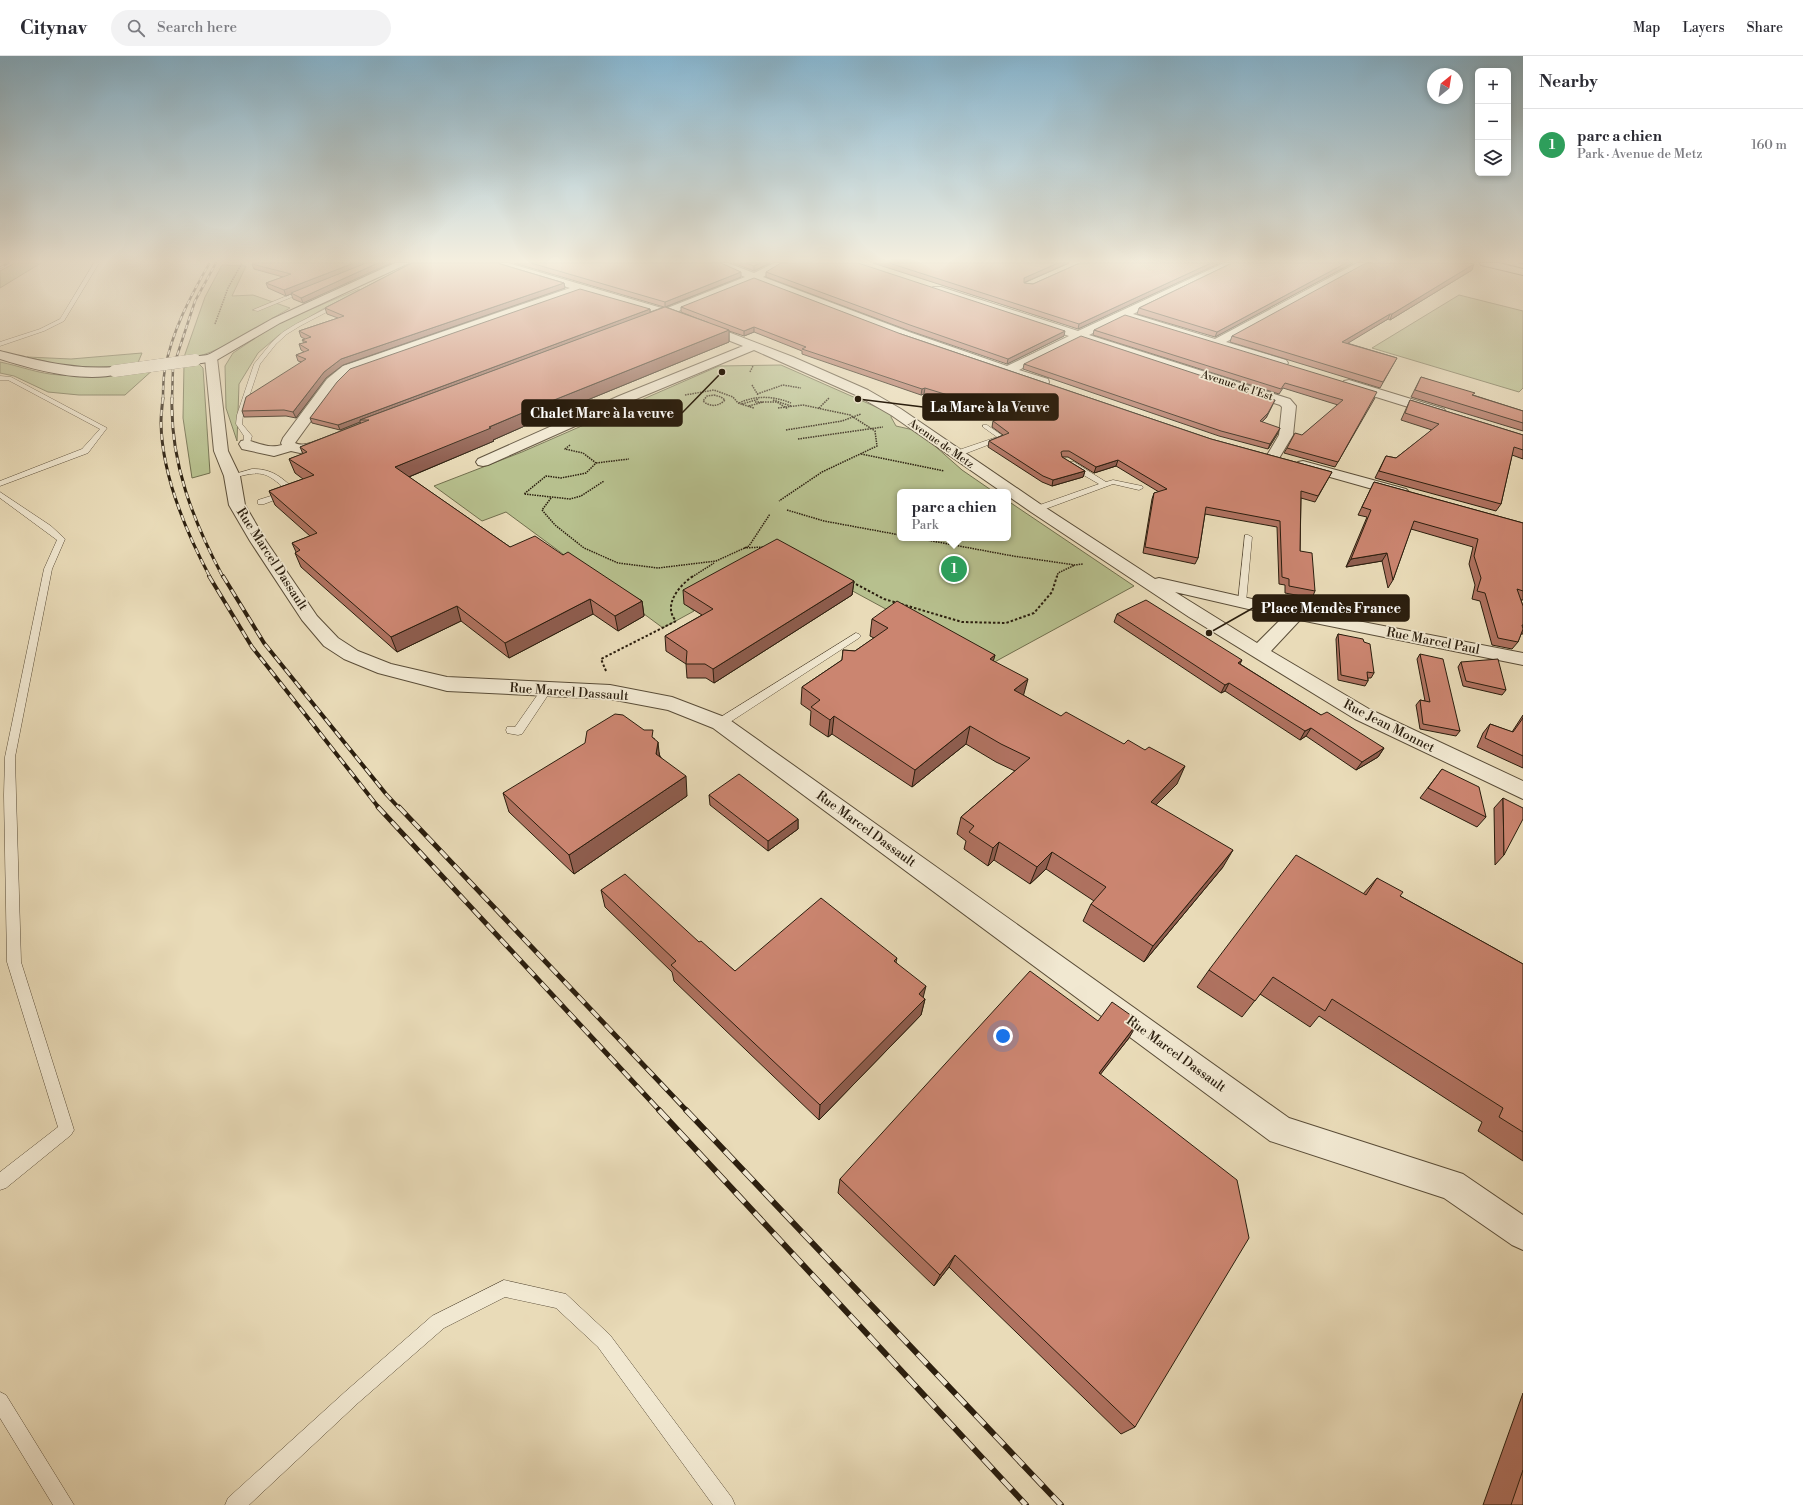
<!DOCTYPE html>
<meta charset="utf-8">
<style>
:root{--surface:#fff;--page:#f2f2f3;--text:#2b2b33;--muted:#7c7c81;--line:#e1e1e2;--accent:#1a73e8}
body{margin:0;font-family:"Libre Bodoni",serif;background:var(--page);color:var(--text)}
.controls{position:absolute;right:12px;top:12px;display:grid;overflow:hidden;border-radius:6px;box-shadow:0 2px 6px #0003}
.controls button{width:36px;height:36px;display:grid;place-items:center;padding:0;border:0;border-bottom:1px solid var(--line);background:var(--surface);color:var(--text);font:20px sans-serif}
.compass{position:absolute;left:1427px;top:12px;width:36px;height:36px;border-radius:50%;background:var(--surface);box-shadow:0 2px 6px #0003;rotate:30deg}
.you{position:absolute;left:1003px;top:980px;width:14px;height:14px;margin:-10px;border:3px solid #fff;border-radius:50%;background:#1a73e8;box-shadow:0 0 0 6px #1a73e833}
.badge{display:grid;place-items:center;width:26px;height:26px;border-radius:50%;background:var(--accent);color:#fff;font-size:13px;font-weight:700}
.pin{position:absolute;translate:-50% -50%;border:2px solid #fff;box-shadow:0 1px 4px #0006}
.popup{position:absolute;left:897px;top:433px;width:114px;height:52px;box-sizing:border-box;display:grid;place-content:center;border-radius:6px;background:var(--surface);filter:drop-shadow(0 1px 3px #0005);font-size:13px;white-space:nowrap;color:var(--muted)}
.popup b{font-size:15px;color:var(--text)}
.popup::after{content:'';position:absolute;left:50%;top:100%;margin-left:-8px;border:8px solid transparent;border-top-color:var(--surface)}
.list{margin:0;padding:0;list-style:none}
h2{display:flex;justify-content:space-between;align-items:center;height:52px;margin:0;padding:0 16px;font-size:17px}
h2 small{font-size:13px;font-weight:400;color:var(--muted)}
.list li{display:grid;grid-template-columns:26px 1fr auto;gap:12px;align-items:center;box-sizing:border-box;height:72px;padding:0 16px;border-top:1px solid var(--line)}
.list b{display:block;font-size:15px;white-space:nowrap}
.list p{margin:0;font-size:13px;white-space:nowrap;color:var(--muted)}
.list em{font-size:13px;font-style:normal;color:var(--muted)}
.icon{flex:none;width:22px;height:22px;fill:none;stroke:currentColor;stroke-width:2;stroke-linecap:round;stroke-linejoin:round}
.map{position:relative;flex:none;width:1523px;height:1449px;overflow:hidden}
header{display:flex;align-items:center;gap:24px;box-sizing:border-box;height:56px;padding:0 20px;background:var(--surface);border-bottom:1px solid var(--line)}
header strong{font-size:19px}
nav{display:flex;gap:22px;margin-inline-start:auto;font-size:14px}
.search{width:280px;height:36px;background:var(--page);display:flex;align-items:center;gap:10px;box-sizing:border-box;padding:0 14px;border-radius:22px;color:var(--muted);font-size:15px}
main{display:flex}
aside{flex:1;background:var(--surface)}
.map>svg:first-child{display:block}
</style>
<header>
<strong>Citynav</strong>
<div class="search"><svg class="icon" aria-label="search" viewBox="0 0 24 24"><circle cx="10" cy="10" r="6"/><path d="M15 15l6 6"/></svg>Search here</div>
<nav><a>Map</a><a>Layers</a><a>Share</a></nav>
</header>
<main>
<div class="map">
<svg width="1523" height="1449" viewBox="0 0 1523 1449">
<rect width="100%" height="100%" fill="#e9dbb8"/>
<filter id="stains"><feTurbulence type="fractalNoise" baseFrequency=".005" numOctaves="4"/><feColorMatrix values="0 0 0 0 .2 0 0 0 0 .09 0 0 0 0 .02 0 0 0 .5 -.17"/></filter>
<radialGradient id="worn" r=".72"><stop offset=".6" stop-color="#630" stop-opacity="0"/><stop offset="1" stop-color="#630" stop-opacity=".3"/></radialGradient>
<!-- green -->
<path fill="#b7c08e" stroke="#716f4e" d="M15,207H41L0,232V215Z
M222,209L246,210L232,240L253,239L290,252C257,271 220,298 183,304L205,241Z
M359,233L362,234L323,253L279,279L258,297L239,328L237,385L226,352L225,310L233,297L278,267Z
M1459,239L1523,255V332L1519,336L1372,292Z
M142,297L137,309L82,312L52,307L27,301L71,303Z
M0,306C20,310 39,318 60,319C92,322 124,316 155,312L125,339H79L48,336L14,320L0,317Z
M184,308H199L203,312L210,417L192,422L183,362Z
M781,309L892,358L891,361L896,370L918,375L962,414L994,436H900V482H1008V445L1134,530L989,609L777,494L684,547L694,555L663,572L506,456L482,465L434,430L522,396L719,310Z"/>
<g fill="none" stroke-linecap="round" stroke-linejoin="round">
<!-- lane casing -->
<g stroke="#5a4d38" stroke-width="1">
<path id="lane" d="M94,207H99L64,265L44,275L0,290V286L40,273L60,263Z
M304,233L309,234L258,255L253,254Z
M337,247L342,248L300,270L287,278L276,288L260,308L243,359L242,368L252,380L249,390H243L244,380L236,368L237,359L254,308L272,286L283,276L296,268Z
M0,320L11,321L107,372L88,397L0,430V425L82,393L100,373L8,324H0Z
M983,369H987L1006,382L959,400H953V396L997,381L983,371Z
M1068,406H1074L1106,426L1113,424L1142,430L1143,432L1139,434L1113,428L1040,455H1034V451L1099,428L1068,410Z
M252,413C271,412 284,422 296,436L264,448H258V444L287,435C265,414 261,415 232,422L228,420Z
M0,436L51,470L65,483L52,513L15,701L16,739L21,906L74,1074L71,1079L6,1132L0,1134V1116L58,1071L7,906L4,739L5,701L44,513L57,484L0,442Z
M1245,479H1248L1252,481L1246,546L1242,549L1238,546Z
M856,577L859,578L861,580L859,582L724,670H716L715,667L716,664Z
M547,630L552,633L522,678L518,679L507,677L506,674L507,671H515L543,631Z
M504,1224L566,1238L610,1279L732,1442L735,1449H713L598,1291L556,1252L505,1241L444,1272L358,1347L249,1449H225L228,1442L346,1335L432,1260Z
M0,1336L6,1339L74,1449H53L0,1362Z"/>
</g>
<!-- street casing -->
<g stroke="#5a4d38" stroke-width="2">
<path id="street" d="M491,207H508L665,253L745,221L713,207H728L754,217L774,207H787L763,221L909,276L1007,310L1069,280L933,235L932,233L933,231H941L1078,275L1224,207H1238L1133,258L1215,283L1357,207H1370L1226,286L1286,304L1288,307L1286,310H1278L1124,262L1089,279L1290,343L1296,350L1293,379L1278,404L1273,405L1268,404L1266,401L1279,379L1282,351L1280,349L1080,283L1019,314L1048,323L1049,326L1048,329L1043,330L901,282L754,225L676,256L793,301L868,334L901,353L1043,450L1155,523L1159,522L1296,553L1523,597V609L1300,564L1271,595L1369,653L1523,725V743L1355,663L1189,561L1031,456L1008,440V436H1002L891,359L858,340L754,294L629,346L488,409L483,410L478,409L476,406L478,403L619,340L743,290L669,261H656L654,259L655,257L581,235L351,316L337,329L295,387C307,393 321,379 334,382L336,385L334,388L310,395L300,397L291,395L274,400L242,393L239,388L241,385L246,384C259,387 268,393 282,389L281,387L283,382L327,323L343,310L570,232L492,209ZM1175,536L1283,561L1257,587Z
M211,298L215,299L217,302L228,395L240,420L245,449L266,485L317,560L338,582L358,595L391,608L447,621L610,629L672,641L727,662L1289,1062L1463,1118L1523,1159V1194L1512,1189L1444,1142L1270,1085L713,672L668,654L610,643L447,635L378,617L344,603L324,590L302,564L250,485L229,449L224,420L214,395L205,302L207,299Z
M1349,324L1444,353L1446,356L1444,359H1434L1344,331L1343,328L1344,325Z
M1303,405L1406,433L1409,436L1406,439L1401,441L1298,412L1296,409L1298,406Z"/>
</g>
<!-- secondary casing -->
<g stroke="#2b1e0e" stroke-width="2">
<path id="secondary" d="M395,207H409L280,267L215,305L195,308L191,307L189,304L191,301L208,299L272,263Z
M1480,207H1499L1523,213V219L1481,209Z
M0,295C40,305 73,314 115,311L119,312L121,315L119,318C83,327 35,314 0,303Z"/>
</g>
<!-- path-far1 -->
<path stroke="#2b1e0e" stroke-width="1.5" stroke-dasharray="1.5 1" stroke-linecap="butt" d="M215,268L228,232L242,207
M750,316L753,310
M752,329L758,339
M757,338L783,329L801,332
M685,339L714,334L733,341L738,347L754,352
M714,339L721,341L725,344C718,351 710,351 703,345L707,340Z
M773,344L791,350
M755,346H777L788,353
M739,347C756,339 774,340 791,347
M742,348L759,343
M749,350L763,346
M778,352L803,349L850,359L875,375L877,390L822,416L779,445
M819,352L829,342
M933,358L954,346
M786,374L842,365L861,358
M798,383L883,371
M570,389L565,393L583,397L596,407L586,417L561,422L546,420L524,438L570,443L581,440L604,425
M861,398L944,415
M596,407L629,403
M551,442L542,454L555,469L584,492L618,507L658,512L716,505L749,490L770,458
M787,454L824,465L900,479
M916,482L1013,500L1075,509L1083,508
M744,492L763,491
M692,521L714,507
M1057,521L1058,517L1075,509"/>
<!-- path -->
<path stroke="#2b1e0e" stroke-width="2" stroke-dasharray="2.5 2" stroke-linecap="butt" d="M852,526L884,543L962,566L1006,567L1034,557L1052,536L1057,520
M606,615L601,603L676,565C662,549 680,529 693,520"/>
<!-- lane -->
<use href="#lane" fill="#f1e8d1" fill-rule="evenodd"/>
<!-- street -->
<use href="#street" fill="#f1e8d1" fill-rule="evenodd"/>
<!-- secondary -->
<use href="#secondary" fill="#f1e8d1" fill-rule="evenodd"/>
<!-- tram -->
<path stroke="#2b1e0e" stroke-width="1" d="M1519,207L1523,208"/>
<!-- rail-far4 casing -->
<g stroke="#2b1e0e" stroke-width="2.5">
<path id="rail-far4" d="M0,212L8,207
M163,343C163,333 163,323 165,313C172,275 190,241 209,208
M172,343L173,312L195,245L216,207"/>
</g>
<!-- rail-far3 casing -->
<g stroke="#2b1e0e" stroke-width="3">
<path id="rail-far3" d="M163,342C162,350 161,359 161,367C162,418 186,476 210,521
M172,342C170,406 193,465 223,521"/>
</g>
<!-- rail-far2 casing -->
<g stroke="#2b1e0e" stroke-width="4">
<path id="rail-far2" d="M209,520L252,591L379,752
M223,520L264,587L386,738L399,752"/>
</g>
<!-- rail-far1 casing -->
<g stroke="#2b1e0e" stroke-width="5">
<path id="rail-far1" d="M378,751L660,1055
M399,751L687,1055"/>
</g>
<!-- rail casing -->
<g stroke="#2b1e0e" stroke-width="6">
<path id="rail" d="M659,1054L1026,1449
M686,1054L1061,1449"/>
</g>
<!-- rail-far4 -->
<use href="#rail-far4" stroke="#f1e8d1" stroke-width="1.5" stroke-dasharray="4.5" stroke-linecap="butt"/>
<!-- rail-far3 -->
<use href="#rail-far3" stroke="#f1e8d1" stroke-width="2" stroke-dasharray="6" stroke-linecap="butt"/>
<!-- rail-far2 -->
<use href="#rail-far2" stroke="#f1e8d1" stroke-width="2.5" stroke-dasharray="8" stroke-linecap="butt"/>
<!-- rail-far1 -->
<use href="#rail-far1" stroke="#f1e8d1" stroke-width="3.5" stroke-dasharray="10" stroke-linecap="butt"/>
<!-- rail -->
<use href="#rail" stroke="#f1e8d1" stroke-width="4.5" stroke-dasharray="14" stroke-linecap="butt"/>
<!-- secondary-bridge casing -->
<g stroke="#2b1e0e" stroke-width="12" stroke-linecap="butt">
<path id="secondary-bridge" d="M115,315L195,304"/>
</g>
<!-- secondary-bridge -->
<use href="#secondary-bridge" stroke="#f1e8d1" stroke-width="12"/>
</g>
<!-- wall -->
<path fill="#af7260" stroke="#2b1e0e" d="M253,207H391L303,247L293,243L291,237L295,236L286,240L268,232L266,227L283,221L254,213L252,208Z
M410,207H497L564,227L565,232L343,309L326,322L296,362L286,360L244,361L242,355L302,306L298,305L296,299L304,296L301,294L299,288L304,287L302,284L305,283L301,281L299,275L338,262L327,258L325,252L410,208Z
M514,207H721L741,221L666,251L709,267L681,256V251L901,278L1211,383L1332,416L1315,446L1301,442L1300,495L1315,535L1312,542L1285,537V529L1279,528L1277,471L1205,458L1198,502L1195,508L1143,497L1152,443L1154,437L1159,436L1116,410L1094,417L1068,401H1062L1085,415L1083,421L1052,430L1042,426L988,391L989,385L1003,379L992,371L993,365L1002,362L924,338L921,339L802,298V295L754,276L744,280L729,275V286L536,365L493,384L494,385L409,421L510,491L563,499L642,545L644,560L618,575L593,558L509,602L461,565L397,596L301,511L295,497L296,496L292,487L310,480L275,449L269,435L303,423L295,417L289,403L303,398L300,391L361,367L360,366L340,374L312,367L310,362L650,253V256L664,251Z
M733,207H770L754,215Z
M873,207H1069L1024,227L1033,228L1080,207H1220L1078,273Z
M1232,207H1353L1215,281L1137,258L1139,252Z
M1472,214L1390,264L1388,263L1347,287L1397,302L1380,332L1230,286L1232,280Z
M766,216L1064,280L1007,308L910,275L766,221Z
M1094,274L1375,342L1335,411L1284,397L1287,392L1338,349L1283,332L1279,338L1093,279Z
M1024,308L1273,348L1266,362L1262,366L1278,377L1268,393L1219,380L1023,313Z
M1421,321L1473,339L1523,355V375L1411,341Z
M1410,344L1523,379V403L1512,399L1501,448L1496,455L1375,422L1386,400L1396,402L1432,374L1401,364Z
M1374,426L1523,467V544H1521L1523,550V578H1521L1518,586L1512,593L1492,589L1480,545L1472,543L1475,529L1469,508L1473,491L1411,473L1393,524L1388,532L1382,505L1346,511L1367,461L1358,459Z
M854,525L852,539L714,627L706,622H687L686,608L666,595L665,580L702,559L684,548L683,534Z
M1117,558L1240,608L1321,659L1384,692L1378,701L1356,714L1306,680L1300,684L1225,635L1221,637L1114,566Z
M872,563L995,599L993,604L1023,639L1177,728L1156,749L1223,811L1144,906L1083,865L1091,848L1094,845L1046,813L1030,828L994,804L988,810L964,793L966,785L957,778L961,761L1015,715L996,706L966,688L912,731L832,678L828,681L810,669L811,655L801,648L802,631L842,604L843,594L855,595L874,582L870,580Z
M1338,578L1364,586L1374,617L1371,622H1368V625L1365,630L1338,624L1336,583Z
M1420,598L1460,675L1456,680L1420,673L1416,649L1420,644L1425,645L1417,603Z
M1461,606L1506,634L1502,639L1463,630L1458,611Z
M1523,659V712L1477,691L1483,677L1490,668L1512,676Z
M654,682L660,700L687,740L574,818L509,756L503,737Z
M1442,713L1486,761L1477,771L1420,742Z
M709,739L798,763V773L768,795L710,749Z
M1503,742L1504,799L1495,809L1494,752Z
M1377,822L1400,840L1523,908V1105L1478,1075L1482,1066L1319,960L1310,971L1260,938L1242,961L1197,931L1209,914L1363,838Z
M601,834L699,886L735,915L897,902L896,906L923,942L925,943L921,959L819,1064L674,925L672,916L605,851Z
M1098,965L1129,982L1100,1018L1135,1371L1121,1378L949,1211L934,1230L838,1137L840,1123Z
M1523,1337V1449H1483Z"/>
<!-- shaded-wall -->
<path fill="#8e5d4e" stroke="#2b1e0e" d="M354,207H368L286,240L284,234Z
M378,207H391L303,247L301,242Z
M760,207H770L754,215V210Z
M1058,207H1069L1023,227L1024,222Z
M1211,207H1220L1078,273L1079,268Z
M1346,207H1353L1215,281L1217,276Z
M1474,208L1472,214L1390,264L1392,258Z
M741,216V221L665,251V246Z
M564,227L565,232L343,309L326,322L296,362L293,356L324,316L341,303Z
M650,253V257L360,364V366L340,374L338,369Z
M1390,258L1388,263L1340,292L1342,286Z
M754,271V276L744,280V275Z
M729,274V286L536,365L493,384L494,385L399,425L395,411L534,352Z
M1065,275L1064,280L1007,308L1008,303Z
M925,332L924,338L921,339L922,333Z
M1275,344L1266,362L1258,370L1260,365Z
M1280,372L1278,377L1268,393L1270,388Z
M1118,404L1116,410L1094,417L1096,411Z
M1085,415L1083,421L1052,430L1053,424Z
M1387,497L1382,505L1346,511L1351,503Z
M854,525L852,539L714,627L713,613Z
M590,543L593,558L509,602L505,587Z
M642,545L644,560L618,575L615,560Z
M457,550L461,565L397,596L391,581Z
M995,599L990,617V603Z
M1242,604L1238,612V607Z
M1028,623L1023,641L1014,634Z
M1229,627L1225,635L1221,637L1225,629Z
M834,660L832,678L828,681L830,664Z
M970,670L966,688L912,731L915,714Z
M1311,672L1306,680L1300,684L1305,675Z
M658,686L660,705L656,698Z
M1384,692L1378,701L1356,714L1362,706Z
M1185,710L1177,728L1142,763L1151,746Z
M686,720L687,740L574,818L569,799Z
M798,763V773L768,795V785Z
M999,786L994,804L988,810L993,792Z
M1233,794L1223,811L1144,906L1153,890Z
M1052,796L1046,813L1030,828L1037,811Z
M926,930L922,946L925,943L921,959L819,1064L820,1049Z
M1139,965L1129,982L1089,1033L1099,1017Z
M955,1199L949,1211L934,1230L940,1219Z"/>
<!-- building -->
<path fill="#cb8570" stroke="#2b1e0e" d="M253,207H354L284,234L266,227L291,218L252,208Z
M366,207H378L301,242L291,237Z
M412,207H497L564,227L341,303L324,316L293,356L284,354L242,355L246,341L306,303L296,299L309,294L299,288L307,286L302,284L311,281L299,275L344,260L325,252Z
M531,207H721L741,216L665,246Z
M746,207H760L754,210Z
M781,207H858L1065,275L1008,303L910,269L766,216Z
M889,207H1058L1024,222V227L1033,228L1080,207H1211L1079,268Z
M1232,207H1346L1217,276L1139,252Z
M1366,207H1469L1474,208L1392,258H1390L1342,286L1397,302L1383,326L1232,280Z
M754,222L901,278L1211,383L1332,416L1318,440L1301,435L1300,495L1312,497L1315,535L1289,530V523L1282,521L1280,465L1206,451L1198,502L1145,491L1154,437L1167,433L1118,404L1096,411L1069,395H1063L1061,396L1062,401L1085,415L1053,424L1043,420L989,385L1009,377L993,365L1013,359L925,332L922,333L802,293L806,291L754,271L744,275L681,251Z
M580,233L650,253L338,369L310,362L337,326L350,313Z
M665,251L729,274L534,352L489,371L491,372L395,411L510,491L535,480L563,499L568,496L642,545L615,560L590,543L505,587L457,550L391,581L295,497L300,494L292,487L317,477L269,435L314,419L289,403L307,396L300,391L369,364H360Z
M1125,259L1377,336L1338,406L1287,392L1295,377L1302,379L1343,344L1285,327L1281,333L1094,274Z
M1081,280L1275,344L1268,357L1260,365L1280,372L1270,388L1221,375L1024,308Z
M1421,321L1475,337L1472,339L1523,355V367L1415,334Z
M1410,344L1523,379V394L1514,391L1501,448L1379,415L1386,400L1396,402L1439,368L1405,357Z
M1374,426L1523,467V535L1517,533L1523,550V569H1522L1523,573L1518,586L1498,582L1485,537L1477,535L1481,522L1474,500L1478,483L1414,465L1393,524L1387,497L1351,503L1371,454L1362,451Z
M777,483L854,525L713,613L705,608H686L687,595L665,580L713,553L683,534Z
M1146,544L1242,604L1238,607L1321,659L1327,656L1384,692L1362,706L1311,672L1305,675L1229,627L1225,629L1117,558Z
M897,545L995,599L990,603L1028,623L1014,634L1061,660L1066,656L1124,688L1128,684L1145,694L1149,691L1185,710L1151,746L1233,794L1153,890L1091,848L1106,831L1052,796L1037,811L999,786L993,792L969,776L974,770L961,761L1030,702L1001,688L970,670L915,714L834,660L830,664L811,651L820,644L802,631L842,604L843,594L855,595L888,572L872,563Z
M1338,578L1363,583L1364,586L1370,588L1374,617L1367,616L1368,625L1341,619Z
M1420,598L1443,603L1460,675L1423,668L1420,644L1430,646Z
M1498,603L1506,634L1466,625L1461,606Z
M615,658L623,659L644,674H653L652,681L658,686L656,698L686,720L569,799L503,737L585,687L587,675Z
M1523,662V700L1485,682L1490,668L1513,676Z
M1442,713L1479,731L1486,761L1428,732Z
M739,718L798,763L768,785L709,739Z
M1503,742L1523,752V763L1504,799Z
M1296,799L1366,839L1377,822L1403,836L1400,840L1523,908V1076L1499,1061L1503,1052L1332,943L1325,955L1273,921L1255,945L1209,914Z
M625,818L699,886L701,885L735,915L821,842L897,902L894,905L926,930L919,938L925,943L820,1049L671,909L676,905L601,834Z
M1030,915L1098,965L1112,946L1139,965L1099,1017L1237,1124L1249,1182L1135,1371L955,1199L940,1219L840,1123Z
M1523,1414V1449H1511Z"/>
<!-- sky -->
<linearGradient id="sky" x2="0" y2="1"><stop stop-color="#87b7d2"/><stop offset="0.5" stop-color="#f5efdf"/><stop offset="1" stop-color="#f5efdf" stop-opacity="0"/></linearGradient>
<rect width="1523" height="410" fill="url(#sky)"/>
<g text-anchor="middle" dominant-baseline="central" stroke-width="3.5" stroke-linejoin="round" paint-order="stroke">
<!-- far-street labels -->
<g font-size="11" fill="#2b1e0e" stroke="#f1e8d1">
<text transform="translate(1237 330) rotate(18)">Avenue de l'Est</text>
<text transform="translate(941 388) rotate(35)">Avenue de Metz</text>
</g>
<!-- street labels -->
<g font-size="13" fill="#2b1e0e" stroke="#f1e8d1">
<text transform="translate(272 503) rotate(57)">Rue Marcel Dassault</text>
<text transform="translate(1433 585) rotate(11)">Rue Marcel Paul</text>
<text transform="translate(569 636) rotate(4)">Rue Marcel Dassault</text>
<text transform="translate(1389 670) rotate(27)">Rue Jean Monnet</text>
<text transform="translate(866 773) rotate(36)">Rue Marcel Dassault</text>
<text transform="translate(1176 998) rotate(36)">Rue Marcel Dassault</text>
</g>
</g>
<!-- callouts -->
<path fill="none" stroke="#2b1e0e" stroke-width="1.5" d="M858 343L923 351M722 316L682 357M1209 577L1253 552"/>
<g fill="#2b1e0e" stroke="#f1e8d1" stroke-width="1.5">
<circle cx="858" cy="343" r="4"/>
<circle cx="722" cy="316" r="4"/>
<circle cx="1209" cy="577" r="4"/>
</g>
<g fill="#2b1e0e" stroke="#2b1e0e" stroke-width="1.5">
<rect x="923" y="338" width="135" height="26" rx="4"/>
<rect x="522" y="344" width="160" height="26" rx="4"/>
<rect x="1253" y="539" width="156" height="26" rx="4"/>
</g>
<g font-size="14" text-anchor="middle" font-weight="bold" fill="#fff">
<text x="990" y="356">La Mare à la Veuve</text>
<text x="602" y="362">Chalet Mare à la veuve</text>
<text x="1331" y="557">Place Mendès France</text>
</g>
<rect width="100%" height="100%" filter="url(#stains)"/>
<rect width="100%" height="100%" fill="url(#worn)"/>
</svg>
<div class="controls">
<button>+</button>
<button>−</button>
<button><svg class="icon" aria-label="layers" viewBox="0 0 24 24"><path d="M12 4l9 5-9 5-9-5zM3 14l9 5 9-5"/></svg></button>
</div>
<svg class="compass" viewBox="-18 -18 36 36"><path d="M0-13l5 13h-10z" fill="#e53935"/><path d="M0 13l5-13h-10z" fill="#7c7c81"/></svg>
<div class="you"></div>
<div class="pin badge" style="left:954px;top:513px;background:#2e9e5b">1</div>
<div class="popup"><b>parc a chien</b>Park</div>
</div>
<aside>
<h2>Nearby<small></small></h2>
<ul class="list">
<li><span class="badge" style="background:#2e9e5b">1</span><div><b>parc a chien</b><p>Park · Avenue de Metz</p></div><em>160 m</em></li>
</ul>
</aside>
</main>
